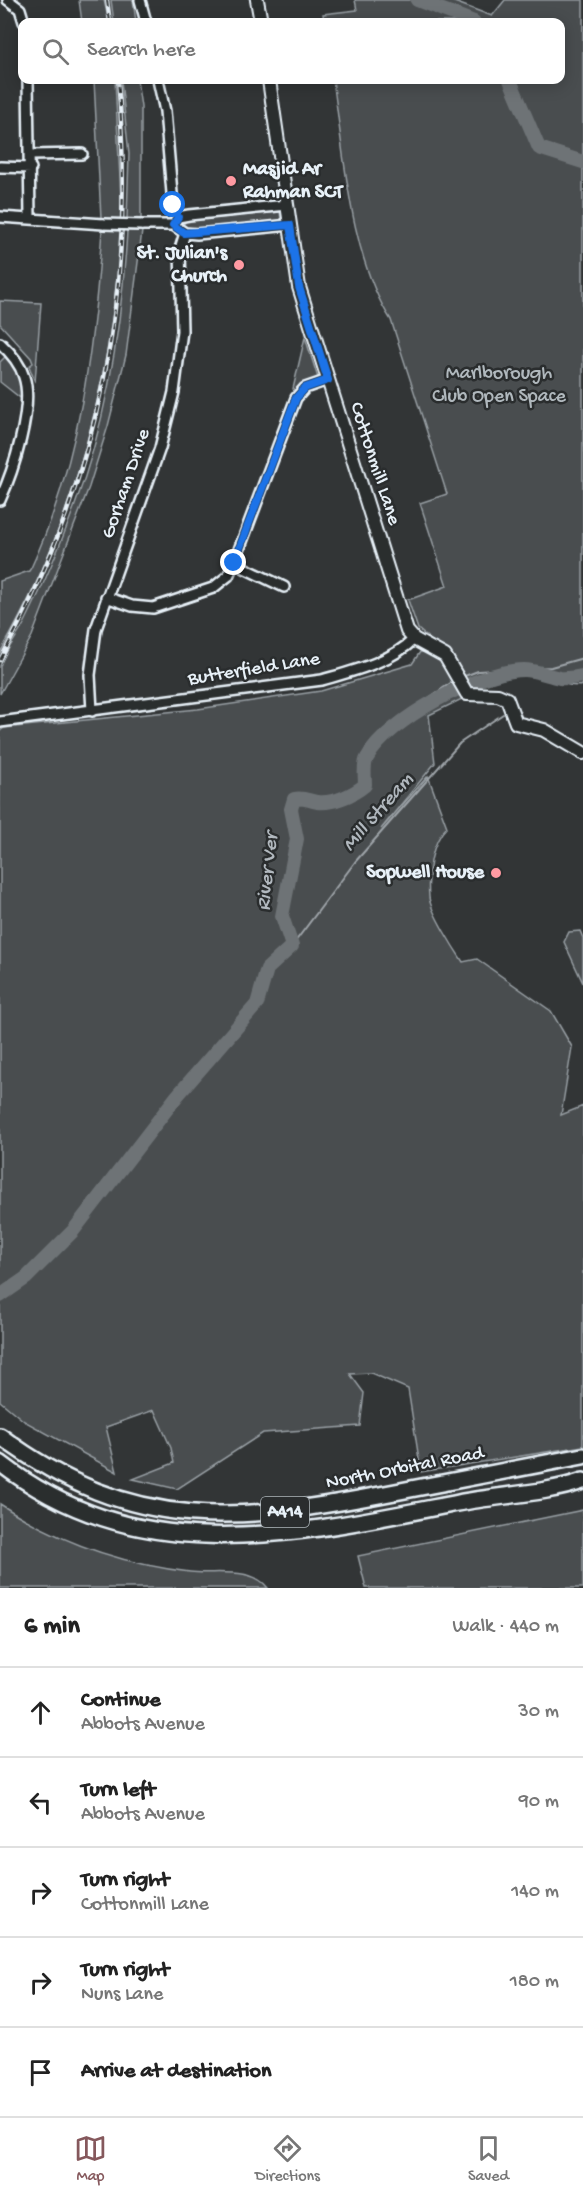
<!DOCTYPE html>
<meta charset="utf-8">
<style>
:root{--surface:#fff;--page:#f6f6f6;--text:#222;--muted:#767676;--line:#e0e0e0;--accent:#85585c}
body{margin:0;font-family:"Gochi Hand",sans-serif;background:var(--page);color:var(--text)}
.stop{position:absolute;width:18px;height:18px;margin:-14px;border:4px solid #1a73e8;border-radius:50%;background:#fff}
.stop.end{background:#1a73e8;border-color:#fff;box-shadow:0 2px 6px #0008}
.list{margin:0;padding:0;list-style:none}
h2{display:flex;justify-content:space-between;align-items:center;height:78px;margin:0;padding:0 24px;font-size:26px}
h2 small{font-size:20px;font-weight:400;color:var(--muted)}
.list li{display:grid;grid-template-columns:39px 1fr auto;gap:18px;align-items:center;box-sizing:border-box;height:90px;padding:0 24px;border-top:2px solid var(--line)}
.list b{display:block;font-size:22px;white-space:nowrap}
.list p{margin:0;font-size:20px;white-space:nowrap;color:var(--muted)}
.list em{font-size:20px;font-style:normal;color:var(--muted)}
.icon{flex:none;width:33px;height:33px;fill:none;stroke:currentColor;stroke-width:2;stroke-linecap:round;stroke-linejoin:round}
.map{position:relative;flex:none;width:583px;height:1588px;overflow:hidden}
.search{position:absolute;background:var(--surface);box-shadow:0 3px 15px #0003;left:18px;right:18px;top:18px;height:66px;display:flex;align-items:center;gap:15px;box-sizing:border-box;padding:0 21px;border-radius:12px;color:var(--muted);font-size:22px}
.sheet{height:528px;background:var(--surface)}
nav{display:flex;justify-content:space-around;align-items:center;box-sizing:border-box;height:84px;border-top:2px solid var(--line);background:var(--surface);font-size:16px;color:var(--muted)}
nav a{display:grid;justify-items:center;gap:3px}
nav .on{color:var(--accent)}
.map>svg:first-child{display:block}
</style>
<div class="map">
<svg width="583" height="1588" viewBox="0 0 583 1588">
<rect width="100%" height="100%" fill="#323536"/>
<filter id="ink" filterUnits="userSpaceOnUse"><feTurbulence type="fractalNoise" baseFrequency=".0167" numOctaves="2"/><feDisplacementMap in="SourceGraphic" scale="12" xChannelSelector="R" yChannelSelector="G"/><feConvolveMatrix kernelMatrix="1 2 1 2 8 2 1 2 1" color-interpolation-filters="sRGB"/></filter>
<g filter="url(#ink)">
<!-- green -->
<path fill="#494d4f" stroke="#989fa4" stroke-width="1.5" d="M79,0H104L109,22H82Z
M111,0H133L136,22H114Z
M355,0H449L492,16L505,0H583V685C565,690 543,672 523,673C508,673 480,688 468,685L441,649L418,629L408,600L447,586L420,503L447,494L391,320C350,257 344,154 333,80H560V22H324L323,14L357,10Z
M94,80H115L122,219L101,218Z
M121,80H137L141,107V219L127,220L129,154Z
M280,212L281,220L247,225L186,228L183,225L186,221Z
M102,230L121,231C112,379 74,525 0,653V581L29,571L31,568C80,462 94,345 102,230Z
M127,231H142L126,355L108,426L89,487L32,636L0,694C0,686 0,674 0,666C5,650 20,634 27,618C45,582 61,543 75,505C108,418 122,323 127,231Z
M0,301L41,303L35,382L29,366L33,363L31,358L0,324Z
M305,337L318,378L297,392L293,389Z
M6,356H8L21,376L23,400L0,382V362Z
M420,652C445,651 453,679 464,698L429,715L435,763L381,829L428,776L447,827C431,842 427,875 429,897C430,911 455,950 463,962L477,959L551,1011L572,1047L561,1115L583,1106V1446L421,1472L408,1389L371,1373L350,1374L364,1393L360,1426L263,1433L177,1489L133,1479L174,1463L171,1448L154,1410L106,1427L117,1472L24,1421L0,1401V731L4,728L198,709L321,691L412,664Z
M580,931L583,938V983L564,942L569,932Z
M0,1504C58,1542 121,1564 190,1572C214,1575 252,1566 268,1588H0Z
M583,1510V1588H366L358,1556Z"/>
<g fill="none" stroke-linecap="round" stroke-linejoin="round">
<!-- stream -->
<path stroke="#9fa5aa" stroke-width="2" d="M462,677L478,671L551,667L583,658
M418,709L430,697L455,680
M292,946L355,862L460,743L503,714"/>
<!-- river -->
<path stroke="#6e7376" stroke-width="14" d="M417,0L474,22
M510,80L539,148L583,162
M0,1296L26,1278L73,1231L177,1096L257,1004L267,969L292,946L282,916L297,839L291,809L294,799C303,797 307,800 317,802C333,804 353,795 365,785C365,777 363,765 367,758C387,720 481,670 524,670C536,670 548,676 560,678C567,679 576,677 583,676"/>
<!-- minor casing -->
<g stroke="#e8f1f8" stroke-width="14">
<path id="minor" d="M8,0L20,9L24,22
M140,0L146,22
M28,80L30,218
M158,80L165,111L173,205L178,217
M31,155L82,154
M0,167L31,168
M0,217L104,224
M176,220L178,217L189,215L287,205
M141,225H173
M173,225L185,233L197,234L290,225
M0,343C10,352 20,363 24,377C34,407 13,472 0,500
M234,563L284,587
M106,597L132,606L153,608L213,588L228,576L234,563L296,398L305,388L328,380
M92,711L90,675L96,629L160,448L174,392L182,331L180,249L185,233
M0,722L322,680C353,671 391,662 414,639"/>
</g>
<!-- tertiary casing -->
<g stroke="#e8f1f8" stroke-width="16">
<path id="tertiary" d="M257,0L261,22
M269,80L299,287L407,631L414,639L445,656L467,694L498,695L507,699L516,723L544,730L583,753"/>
</g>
<!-- trunk casing -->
<g stroke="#e8f1f8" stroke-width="20">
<path id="trunk" d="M0,1436C134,1536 242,1522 395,1492C458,1480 520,1468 583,1456
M0,1463C141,1572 298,1534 458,1503C498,1495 545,1494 583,1481"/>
</g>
<!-- minor -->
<use href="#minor" stroke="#2a2d2e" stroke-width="9"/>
<!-- tertiary -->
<use href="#tertiary" stroke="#2a2d2e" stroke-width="12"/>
<!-- trunk -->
<use href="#trunk" stroke="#2a2d2e" stroke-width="15"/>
<!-- rail casing -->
<g stroke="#e8f1f8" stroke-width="4.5">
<path id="rail" d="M107,0L110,22
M0,660C100,477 137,287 118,80"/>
</g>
<!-- rail -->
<use href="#rail" stroke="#2a2d2e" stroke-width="2" stroke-dasharray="7" stroke-linecap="butt"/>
<!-- minor-bridge casing -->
<g stroke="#e8f1f8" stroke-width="14" stroke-linecap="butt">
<path id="minor-bridge" d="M104,224L141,225"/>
</g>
<!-- minor-bridge -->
<use href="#minor-bridge" stroke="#2a2d2e" stroke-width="9"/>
</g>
</g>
<g fill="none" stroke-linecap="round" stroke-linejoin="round" filter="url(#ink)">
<!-- route -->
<path stroke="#1a73e8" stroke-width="8" d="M173,205L178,217L173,225L184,233L290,225L299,287L328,380L305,388L296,398L234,563"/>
</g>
<!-- markers -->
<g fill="#ff9aa2" stroke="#2a2d2e" stroke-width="2">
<circle cx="231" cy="181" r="6"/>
<circle cx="239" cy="265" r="6"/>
<circle cx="496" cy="873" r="6"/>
</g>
<g text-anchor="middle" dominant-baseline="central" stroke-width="5" stroke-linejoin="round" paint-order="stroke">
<!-- shield labels -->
<rect fill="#2a2d2e" stroke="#afb6bb" stroke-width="1.5" x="261" y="1497" width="48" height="30" rx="4.5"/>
<g font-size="18" font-weight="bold" fill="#e8f1f8">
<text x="285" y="1512">A414</text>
</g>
<!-- poi labels -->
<g font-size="20" font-weight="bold" fill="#e8f1f8" stroke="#2a2d2e" text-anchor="end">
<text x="243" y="170" text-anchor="start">Masjid Ar<tspan x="243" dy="23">Rahman SCT</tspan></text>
<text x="227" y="254">St. Julian's<tspan x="227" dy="23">Church</tspan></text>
<text x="484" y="873">Sopwell House</text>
</g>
<!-- park labels -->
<g font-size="20" fill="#b0b8bd" stroke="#2a2d2e">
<text x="499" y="374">Marlborough<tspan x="499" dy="23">Club Open Space</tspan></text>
</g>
<!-- street labels -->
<g font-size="20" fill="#e8f1f8" stroke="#2a2d2e">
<text transform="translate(374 464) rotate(72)">Cottonmill Lane</text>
<text transform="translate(127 484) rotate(-71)">Gorham Drive</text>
<text transform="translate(254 670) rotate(-9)">Butterfield Lane</text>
<text transform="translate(405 1469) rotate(-11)">North Orbital Road</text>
</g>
<!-- water labels -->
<g font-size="21" font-style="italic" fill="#b1b8be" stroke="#2a2d2e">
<text transform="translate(379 813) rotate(-49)">Mill Stream</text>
<text transform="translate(269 872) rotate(-84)">River Ver</text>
</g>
</g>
</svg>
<div class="stop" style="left:173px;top:205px"></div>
<div class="stop end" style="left:234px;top:563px"></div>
<div class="search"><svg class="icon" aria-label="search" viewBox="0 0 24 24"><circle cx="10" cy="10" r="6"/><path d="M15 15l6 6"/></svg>Search here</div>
</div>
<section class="sheet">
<h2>6 min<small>Walk · 440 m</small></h2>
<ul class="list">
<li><svg class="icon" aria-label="ahead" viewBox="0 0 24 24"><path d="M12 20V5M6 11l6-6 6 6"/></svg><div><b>Continue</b><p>Abbots Avenue</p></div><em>30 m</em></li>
<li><svg class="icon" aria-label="left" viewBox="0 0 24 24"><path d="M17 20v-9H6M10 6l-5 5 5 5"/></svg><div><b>Turn left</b><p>Abbots Avenue</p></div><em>90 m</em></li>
<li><svg class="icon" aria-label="right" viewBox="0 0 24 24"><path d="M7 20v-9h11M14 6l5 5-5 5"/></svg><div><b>Turn right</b><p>Cottonmill Lane</p></div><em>140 m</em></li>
<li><svg class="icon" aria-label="right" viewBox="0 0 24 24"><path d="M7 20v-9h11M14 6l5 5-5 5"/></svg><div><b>Turn right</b><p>Nuns Lane</p></div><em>180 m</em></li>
<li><svg class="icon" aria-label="arrive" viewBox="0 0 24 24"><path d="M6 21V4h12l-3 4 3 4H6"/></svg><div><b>Arrive at destination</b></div></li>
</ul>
</section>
<nav>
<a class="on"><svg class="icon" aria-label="map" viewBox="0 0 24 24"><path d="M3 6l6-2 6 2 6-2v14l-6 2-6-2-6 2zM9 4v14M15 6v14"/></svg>Map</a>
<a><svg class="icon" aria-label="directions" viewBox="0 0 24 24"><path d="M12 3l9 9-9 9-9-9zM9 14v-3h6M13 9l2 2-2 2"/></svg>Directions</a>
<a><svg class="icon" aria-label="saved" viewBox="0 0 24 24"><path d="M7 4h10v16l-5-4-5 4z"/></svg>Saved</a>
</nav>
